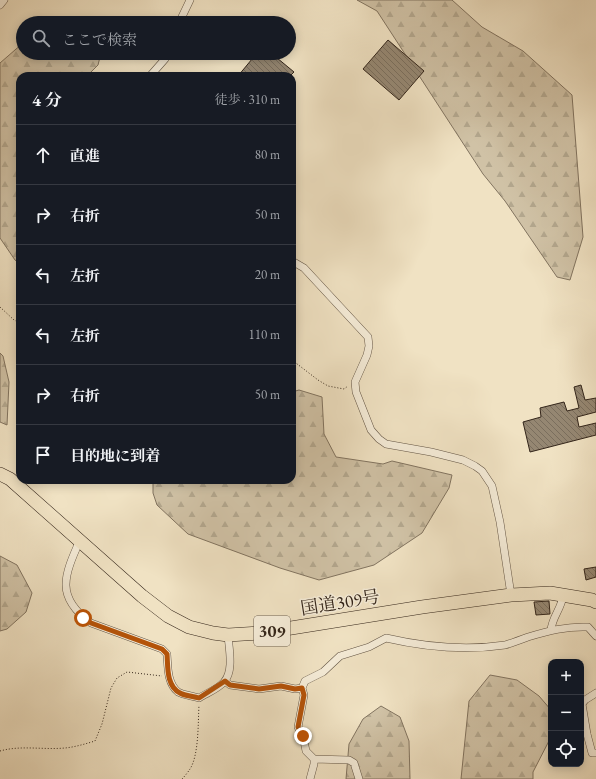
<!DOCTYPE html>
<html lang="ja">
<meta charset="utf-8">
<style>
:root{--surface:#171b24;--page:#20242c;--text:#f1f3f6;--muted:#9ea1a6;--line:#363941}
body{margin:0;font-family:"EB Garamond","Noto Serif JP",serif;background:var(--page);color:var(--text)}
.controls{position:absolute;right:12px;bottom:12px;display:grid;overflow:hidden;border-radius:8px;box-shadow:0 2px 10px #0003}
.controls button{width:36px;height:36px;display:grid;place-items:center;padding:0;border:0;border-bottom:1px solid var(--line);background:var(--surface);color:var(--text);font:20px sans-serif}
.stop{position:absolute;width:12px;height:12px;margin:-9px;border:3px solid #b45309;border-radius:50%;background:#fff}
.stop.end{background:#b45309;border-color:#fff;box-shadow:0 1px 4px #0008}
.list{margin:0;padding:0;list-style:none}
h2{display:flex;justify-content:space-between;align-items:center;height:52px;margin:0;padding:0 16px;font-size:17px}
h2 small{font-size:13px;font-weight:400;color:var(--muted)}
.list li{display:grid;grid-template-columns:26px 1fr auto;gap:12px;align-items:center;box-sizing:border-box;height:60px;padding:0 16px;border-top:1px solid var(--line)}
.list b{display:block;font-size:15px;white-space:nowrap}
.list em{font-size:13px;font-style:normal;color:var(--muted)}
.icon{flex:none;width:22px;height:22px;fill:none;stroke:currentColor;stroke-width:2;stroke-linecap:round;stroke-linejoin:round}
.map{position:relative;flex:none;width:596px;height:779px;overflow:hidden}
.search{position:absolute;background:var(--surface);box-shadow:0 2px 10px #0003;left:16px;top:16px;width:280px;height:44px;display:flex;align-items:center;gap:10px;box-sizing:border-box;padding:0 14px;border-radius:22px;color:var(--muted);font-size:15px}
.panel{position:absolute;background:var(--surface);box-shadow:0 2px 10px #0003;left:16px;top:72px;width:280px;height:412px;border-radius:12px}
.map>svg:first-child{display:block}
</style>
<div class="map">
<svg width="596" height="779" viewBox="0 0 596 779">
<defs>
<pattern id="forest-firs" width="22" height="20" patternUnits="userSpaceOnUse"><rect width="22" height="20" fill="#d0c2a6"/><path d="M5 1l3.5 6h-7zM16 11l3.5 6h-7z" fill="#b3a78e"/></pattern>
<pattern id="building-back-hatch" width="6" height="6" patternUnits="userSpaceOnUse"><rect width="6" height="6" fill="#958772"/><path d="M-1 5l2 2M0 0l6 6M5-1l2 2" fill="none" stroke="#7a6e5d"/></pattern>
</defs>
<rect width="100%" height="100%" fill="#f0e2c3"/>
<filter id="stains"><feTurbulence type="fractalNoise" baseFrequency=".005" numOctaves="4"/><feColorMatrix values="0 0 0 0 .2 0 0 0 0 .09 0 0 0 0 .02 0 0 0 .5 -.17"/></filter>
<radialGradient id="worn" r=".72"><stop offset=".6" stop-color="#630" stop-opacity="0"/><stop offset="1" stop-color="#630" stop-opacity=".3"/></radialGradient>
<!-- forest -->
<path fill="url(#forest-firs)" stroke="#827460" d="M357,0H452L482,27L523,51L572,95L583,237L570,280L557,277L505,201L483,174L377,11Z
M67,18L98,19L101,23H53Z
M23,43V53H101L98,65L87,76H20V264L15,260L0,238V63Z
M0,353L3,356L9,382L7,425L0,422Z
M299,390L322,397L324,434L336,457L383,464L392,461L452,475L449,488L422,533L374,565L319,580L280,568L188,534L157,505L153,493V480H292V392Z
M0,556L17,565L32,593L26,612L7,629L0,631Z
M490,675L517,680L539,696L551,710V737L533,772V779H461L469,701Z
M381,706L400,717L409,741L410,779H346L349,744L363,719Z"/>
<!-- building -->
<path fill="url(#building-back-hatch)" stroke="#33251a" d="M388,40L424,71L399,100L363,69Z
M257,53H271L294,72L290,76H238Z
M581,385L585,400L596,398V412L577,417L579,427L596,423V435L530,452L523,422L541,417L540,408L564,402L567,411L579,408L574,387Z
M596,567V577L586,580L584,569Z
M549,601L550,614L536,615L534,602Z"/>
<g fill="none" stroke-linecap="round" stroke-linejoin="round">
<!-- street casing -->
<g stroke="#625444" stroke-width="8">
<path id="street" d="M0,5L4,0
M179,23L190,0
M150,76L165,59L167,53
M292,261L304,268L368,337L369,346L367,355L355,382L356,392L371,430L379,439L386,444L431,452L463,460L475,466L482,471L492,486L500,522L511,595
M80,540C64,576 55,597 91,623L162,649L167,654C168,667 167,683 178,692C183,695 193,696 199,698C207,693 218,689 224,682C234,671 229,649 228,635
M551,630C552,617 562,608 563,595
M225,681L230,685L259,689L281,686L295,689L302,688
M596,693L585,700L582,704L587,734L592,753H596
M314,759L349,760L354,763L359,779
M310,779L314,764V759L306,751L303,736L298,727L304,695L302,688L305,681L323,672L340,656L369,647L386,638C425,647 465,651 505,645C512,643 520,640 528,637C548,631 567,626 588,627L596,636"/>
</g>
<!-- highway casing -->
<g stroke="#33251a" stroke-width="14">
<path id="highway" d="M0,474L10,479L142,596L168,616L189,627L213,633L228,635L260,633L422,607L511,595L550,593L592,600L596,602"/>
</g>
<!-- path -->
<path stroke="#33251a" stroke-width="1" stroke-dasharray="1 2" stroke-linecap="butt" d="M0,307L14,320L20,323
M292,360L318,380L328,386L344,389L348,386
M0,751C21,745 43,750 65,748C75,747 85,744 95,741L102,724L111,688L117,678L127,672L162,676
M182,779C185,776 188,772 190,769C199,755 198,722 199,705"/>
<!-- street -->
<use href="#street" stroke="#f5ecd8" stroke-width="7"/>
<!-- highway -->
<use href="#highway" stroke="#f0e2c3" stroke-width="13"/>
</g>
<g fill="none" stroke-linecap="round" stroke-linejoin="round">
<!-- route -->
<path stroke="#b45309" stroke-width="5" d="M83,618L91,623L162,649L167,654C168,666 166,686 180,693C185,696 193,696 199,698L225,681L230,685L259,689L281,686L295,689L302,688L304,695L298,727L303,736"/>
</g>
<g text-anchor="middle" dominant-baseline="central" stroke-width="3" stroke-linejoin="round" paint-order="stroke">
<!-- shield labels -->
<rect fill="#f5ecd8" stroke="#6d6153" stroke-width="1" x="254" y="616" width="36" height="30" rx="3"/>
<g font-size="17" font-weight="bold" fill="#33251a">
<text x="272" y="631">309</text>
</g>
<!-- street labels -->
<g font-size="18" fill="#33251a" stroke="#f5ecd8">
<text transform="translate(340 602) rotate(-9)">国道309号</text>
</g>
</g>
<rect width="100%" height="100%" filter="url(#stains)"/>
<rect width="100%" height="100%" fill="url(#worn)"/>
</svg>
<div class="controls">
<button>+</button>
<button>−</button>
<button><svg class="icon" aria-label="locate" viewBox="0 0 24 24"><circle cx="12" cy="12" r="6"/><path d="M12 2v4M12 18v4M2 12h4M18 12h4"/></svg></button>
</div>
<div class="stop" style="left:83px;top:618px"></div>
<div class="stop end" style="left:303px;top:736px"></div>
<div class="search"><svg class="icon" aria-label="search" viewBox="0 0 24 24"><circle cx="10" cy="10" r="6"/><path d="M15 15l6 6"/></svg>ここで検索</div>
<section class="panel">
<h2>4 分<small>徒歩 · 310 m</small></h2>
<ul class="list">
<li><svg class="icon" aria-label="ahead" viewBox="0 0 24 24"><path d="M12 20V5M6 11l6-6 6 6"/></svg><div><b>直進</b></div><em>80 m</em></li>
<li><svg class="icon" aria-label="right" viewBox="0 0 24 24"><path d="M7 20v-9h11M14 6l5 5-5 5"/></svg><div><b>右折</b></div><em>50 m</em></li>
<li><svg class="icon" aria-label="left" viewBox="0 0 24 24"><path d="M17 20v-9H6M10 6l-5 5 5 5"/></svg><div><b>左折</b></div><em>20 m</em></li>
<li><svg class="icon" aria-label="left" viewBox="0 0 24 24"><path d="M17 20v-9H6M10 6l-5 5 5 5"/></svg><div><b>左折</b></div><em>110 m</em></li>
<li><svg class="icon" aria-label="right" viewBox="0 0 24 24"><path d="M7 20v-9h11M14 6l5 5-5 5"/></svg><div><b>右折</b></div><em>50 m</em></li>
<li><svg class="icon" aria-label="arrive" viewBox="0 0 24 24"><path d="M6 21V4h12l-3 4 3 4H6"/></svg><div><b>目的地に到着</b></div></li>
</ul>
</section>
</div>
